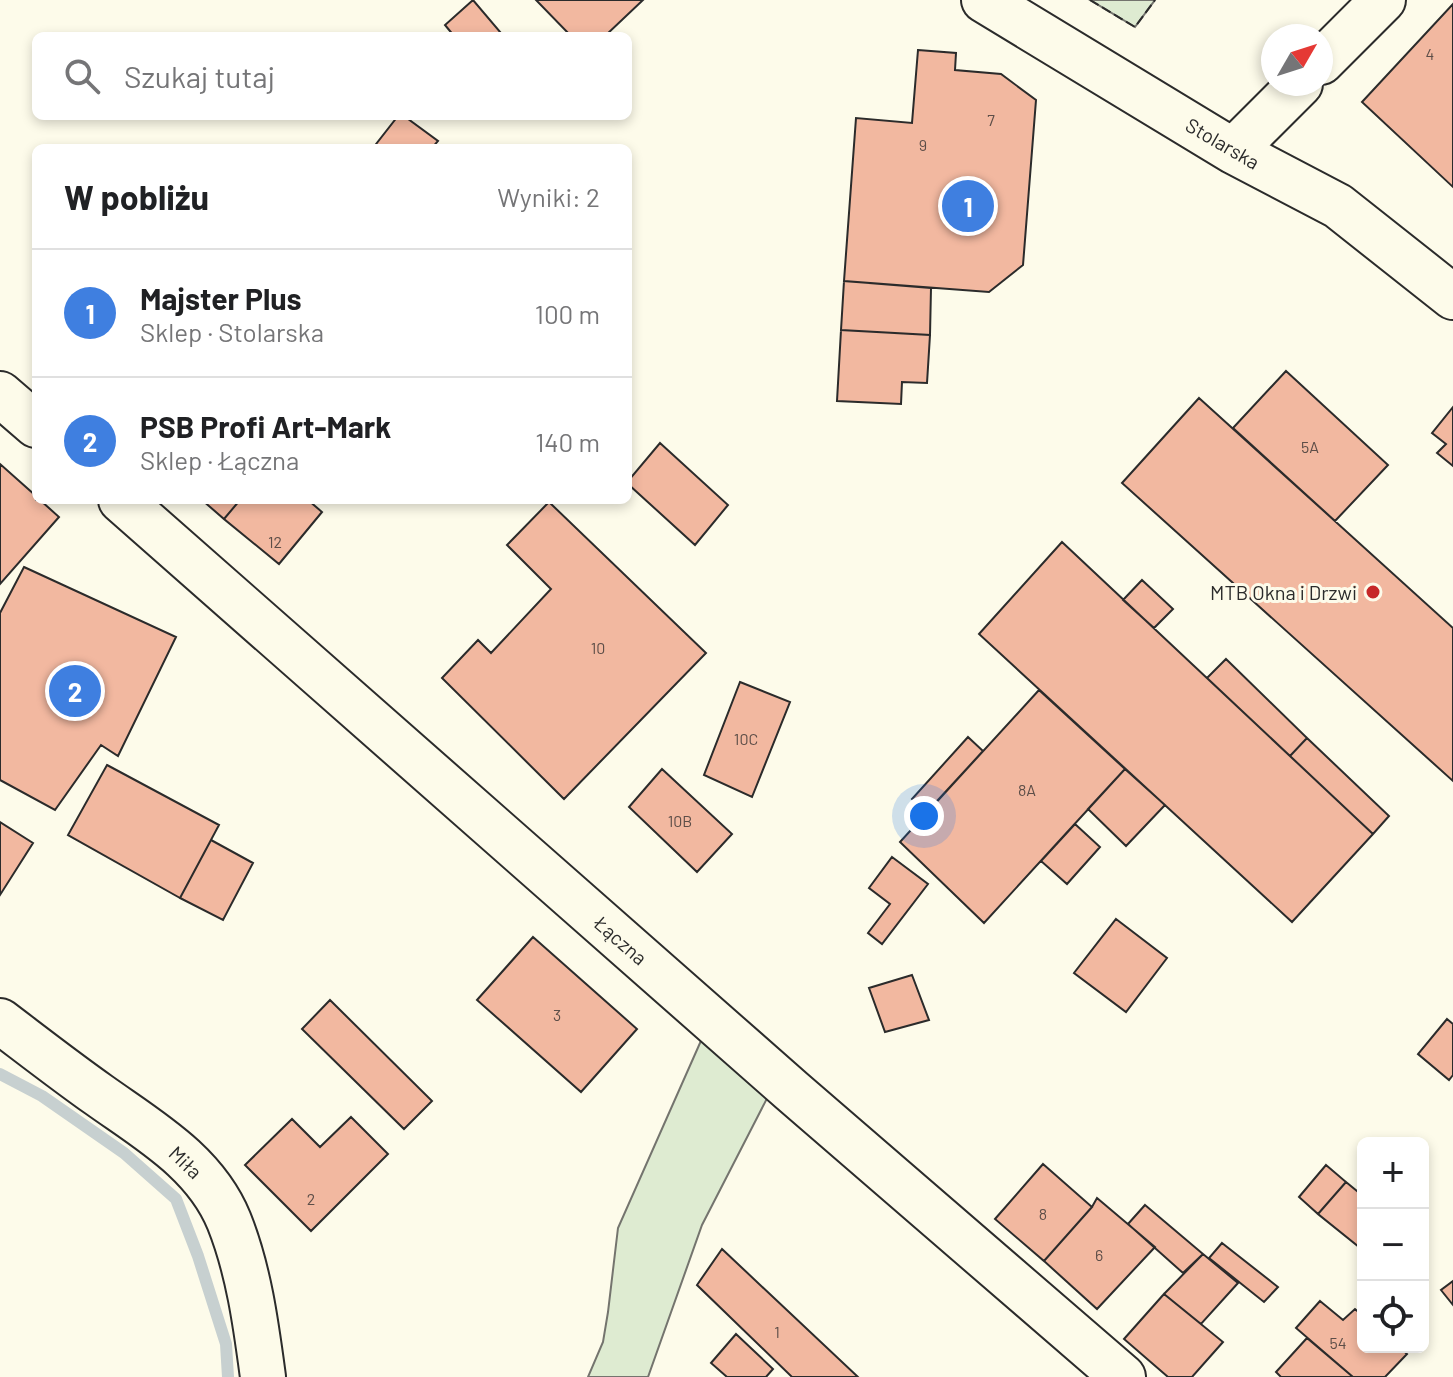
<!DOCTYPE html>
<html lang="pl">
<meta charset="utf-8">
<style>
:root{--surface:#fff;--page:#f6f6f6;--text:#202124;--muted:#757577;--line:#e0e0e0;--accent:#2563eb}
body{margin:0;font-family:Barlow,sans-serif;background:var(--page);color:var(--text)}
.controls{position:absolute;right:24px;bottom:24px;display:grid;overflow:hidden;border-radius:12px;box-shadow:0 4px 12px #0003}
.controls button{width:72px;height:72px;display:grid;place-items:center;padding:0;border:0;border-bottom:2px solid var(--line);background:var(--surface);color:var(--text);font:40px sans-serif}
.compass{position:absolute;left:1261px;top:24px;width:72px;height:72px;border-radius:50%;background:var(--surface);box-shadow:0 4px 12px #0003;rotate:51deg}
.you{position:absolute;left:924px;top:816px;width:28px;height:28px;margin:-20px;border:6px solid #fff;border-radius:50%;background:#1a73e8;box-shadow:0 0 0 12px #1a73e833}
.badge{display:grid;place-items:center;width:52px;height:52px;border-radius:50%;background:var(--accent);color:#fff;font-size:26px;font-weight:700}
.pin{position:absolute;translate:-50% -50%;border:4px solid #fff;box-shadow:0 2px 8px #0006}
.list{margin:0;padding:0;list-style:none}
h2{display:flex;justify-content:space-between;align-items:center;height:104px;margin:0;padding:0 32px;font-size:34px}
h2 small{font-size:26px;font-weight:400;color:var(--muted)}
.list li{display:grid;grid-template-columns:52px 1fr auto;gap:24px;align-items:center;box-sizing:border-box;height:128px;padding:0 32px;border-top:2px solid var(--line)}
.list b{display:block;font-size:30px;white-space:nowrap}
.list p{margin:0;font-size:26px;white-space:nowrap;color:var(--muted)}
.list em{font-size:26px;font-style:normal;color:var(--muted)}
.icon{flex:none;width:44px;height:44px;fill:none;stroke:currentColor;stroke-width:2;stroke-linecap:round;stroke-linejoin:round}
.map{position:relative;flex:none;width:1453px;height:1377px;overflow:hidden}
.search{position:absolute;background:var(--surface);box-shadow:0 4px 12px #0003;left:32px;top:32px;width:600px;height:88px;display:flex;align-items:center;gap:20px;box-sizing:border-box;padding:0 28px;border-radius:12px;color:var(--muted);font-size:30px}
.panel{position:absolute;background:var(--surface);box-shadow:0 4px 12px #0003;left:32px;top:144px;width:600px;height:360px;border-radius:12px}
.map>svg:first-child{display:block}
</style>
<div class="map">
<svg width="1453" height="1377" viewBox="0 0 1453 1377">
<rect width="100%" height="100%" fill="#fdfbea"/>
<!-- green -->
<path fill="#deebd1" stroke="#74746e" stroke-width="2" d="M1090,0H1155L1135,27Z
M712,1020L778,1077L702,1225L648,1377H588L603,1342L608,1312L618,1228L700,1043Z"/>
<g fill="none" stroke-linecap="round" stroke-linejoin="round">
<!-- stream -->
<path stroke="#c7d0d0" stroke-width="12" d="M0,1074L42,1096L124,1153L176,1199L198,1256L226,1344L228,1377"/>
</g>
<!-- building -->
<path fill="#f2b8a0" stroke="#2b2b2b" stroke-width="2" d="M473,0L501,33L497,36H454L445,25Z
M536,0H643L605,36H571Z
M1453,4V187L1362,102Z
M918,50L956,53L955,70L1001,74L1036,100L1023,265L989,292L844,281L856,118L912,123Z
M398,116H404L438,141L432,148H373Z
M844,281L931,288L930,335L841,330Z
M841,330L930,335L927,383L902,382L901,404L837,401Z
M1286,371L1388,465L1335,521L1233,428Z
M1199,398L1453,628V781L1122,483Z
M1453,407V466L1437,453L1446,444L1432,433Z
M660,443L728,505L695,545L628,484V481Z
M0,464L36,496V500H40L59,517L0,584Z
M202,500H240L224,519Z
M240,500H308L322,512L279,564L224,519Z
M549,502L706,653L564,799L442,678L478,640L491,653L551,589L507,545Z
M1062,542L1373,834L1292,922L979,634Z
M24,567L176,637L118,756L101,745L55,810L0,780V613Z
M1142,580L1173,609L1154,628L1123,600Z
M1226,659L1307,738L1290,756L1207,678Z
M740,682L790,702L752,797L704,775Z
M1039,690L1125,769L984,923L900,842Z
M968,737L983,751L926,813L912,799Z
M1307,738L1389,816L1373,834L1290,756Z
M107,765L219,825L180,898L68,835Z
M662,769L732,834L697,872L629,807Z
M1125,769L1165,805L1126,846L1088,809Z
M0,822L33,843L0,895Z
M1075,824L1100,847L1067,884L1041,861Z
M211,840L253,863L223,920L180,898Z
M892,857L928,884L882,944L868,933L890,904L869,888Z
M1116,919L1167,958L1126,1012L1074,973Z
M533,937L637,1029L581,1092L477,1000Z
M912,975L929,1020L885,1032L869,988Z
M330,1000L432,1101L404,1129L302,1029Z
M1447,1019L1453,1024V1075L1449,1080L1418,1054Z
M351,1117L388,1154L311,1231L245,1165L292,1119L320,1147Z
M1043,1164L1092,1207L1044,1261L995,1219Z
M1326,1165L1346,1182L1318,1214L1299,1197Z
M1346,1182L1363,1196V1241L1359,1247L1318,1214Z
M1097,1198L1155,1247L1097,1309L1044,1261L1092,1207Z
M1145,1205L1203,1254L1183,1273L1128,1224Z
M1222,1243L1278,1287L1264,1302L1209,1258Z
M722,1249L858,1377H792L697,1285Z
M1203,1254L1238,1283L1201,1324L1164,1294Z
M1453,1281V1305L1441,1290Z
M1164,1294L1223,1342L1192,1377H1168L1124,1339Z
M1320,1301L1343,1320L1355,1309L1363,1316V1347H1399L1407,1354L1385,1377H1353L1296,1328Z
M736,1334L773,1369L766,1377H727L711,1363Z
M1307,1338L1353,1377H1281L1276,1372Z"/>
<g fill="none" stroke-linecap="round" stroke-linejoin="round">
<!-- minor casing -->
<g stroke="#2b2b2b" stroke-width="48">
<path id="minor" d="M984,0L1233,151L1338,206L1453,297
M1321,62L1383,0
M1233,151L1300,84
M0,394L36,425
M121,500L792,1091L1123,1377
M0,1021C33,1046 65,1071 99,1095C148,1130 205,1162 229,1221C249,1271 256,1325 263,1377"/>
</g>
<!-- minor -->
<use href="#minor" stroke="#fdfbea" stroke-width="44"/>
<!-- fence -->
<path stroke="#2b2b2b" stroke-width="2" stroke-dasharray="10 4" stroke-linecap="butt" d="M1090,0L1135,27L1155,0"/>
</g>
<!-- markers -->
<circle fill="#c62828" stroke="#fdfbea" stroke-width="3" cx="1373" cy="592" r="8"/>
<g text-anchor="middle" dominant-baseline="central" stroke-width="6" stroke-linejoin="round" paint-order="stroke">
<!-- number labels -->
<g font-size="16" fill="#5d4e48">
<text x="1430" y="53">4</text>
<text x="991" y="119">7</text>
<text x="923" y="144">9</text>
<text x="1310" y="446">5A</text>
<text x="275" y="541">12</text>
<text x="598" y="647">10</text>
<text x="746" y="738">10C</text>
<text x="1027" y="789">8A</text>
<text x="680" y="820">10B</text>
<text x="557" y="1014">3</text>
<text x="311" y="1198">2</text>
<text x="1043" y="1213">8</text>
<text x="1099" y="1254">6</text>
<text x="777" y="1331">1</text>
<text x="1338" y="1342">54</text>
</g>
<!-- street labels -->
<g font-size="20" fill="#2b2b2b" stroke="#fdfbea">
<text transform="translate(1223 143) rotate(30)">Stolarska</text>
<text transform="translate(621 940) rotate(41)">Łączna</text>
<text transform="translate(186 1162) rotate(44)">Miła</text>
</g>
<!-- poi labels -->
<g font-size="20" fill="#2b2b2b" stroke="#fdfbea" text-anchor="end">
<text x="1357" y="592">MTB Okna i Drzwi</text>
</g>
</g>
</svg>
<div class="controls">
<button>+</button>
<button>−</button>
<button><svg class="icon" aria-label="locate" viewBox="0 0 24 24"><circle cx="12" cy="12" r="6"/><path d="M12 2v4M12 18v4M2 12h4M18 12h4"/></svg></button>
</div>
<svg class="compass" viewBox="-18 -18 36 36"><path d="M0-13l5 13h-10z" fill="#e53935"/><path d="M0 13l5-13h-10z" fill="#757577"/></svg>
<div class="you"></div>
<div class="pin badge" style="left:968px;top:206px;background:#3f7fe0">1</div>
<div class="pin badge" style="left:75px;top:691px;background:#3f7fe0">2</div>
<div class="search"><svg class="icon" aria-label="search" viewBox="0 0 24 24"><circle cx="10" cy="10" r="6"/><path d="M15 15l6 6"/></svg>Szukaj tutaj</div>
<section class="panel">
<h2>W pobliżu<small>Wyniki: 2</small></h2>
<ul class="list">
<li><span class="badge" style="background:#3f7fe0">1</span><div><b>Majster Plus</b><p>Sklep · Stolarska</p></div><em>100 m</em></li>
<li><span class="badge" style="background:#3f7fe0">2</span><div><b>PSB Profi Art-Mark</b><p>Sklep · Łączna</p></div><em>140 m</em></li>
</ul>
</section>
</div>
